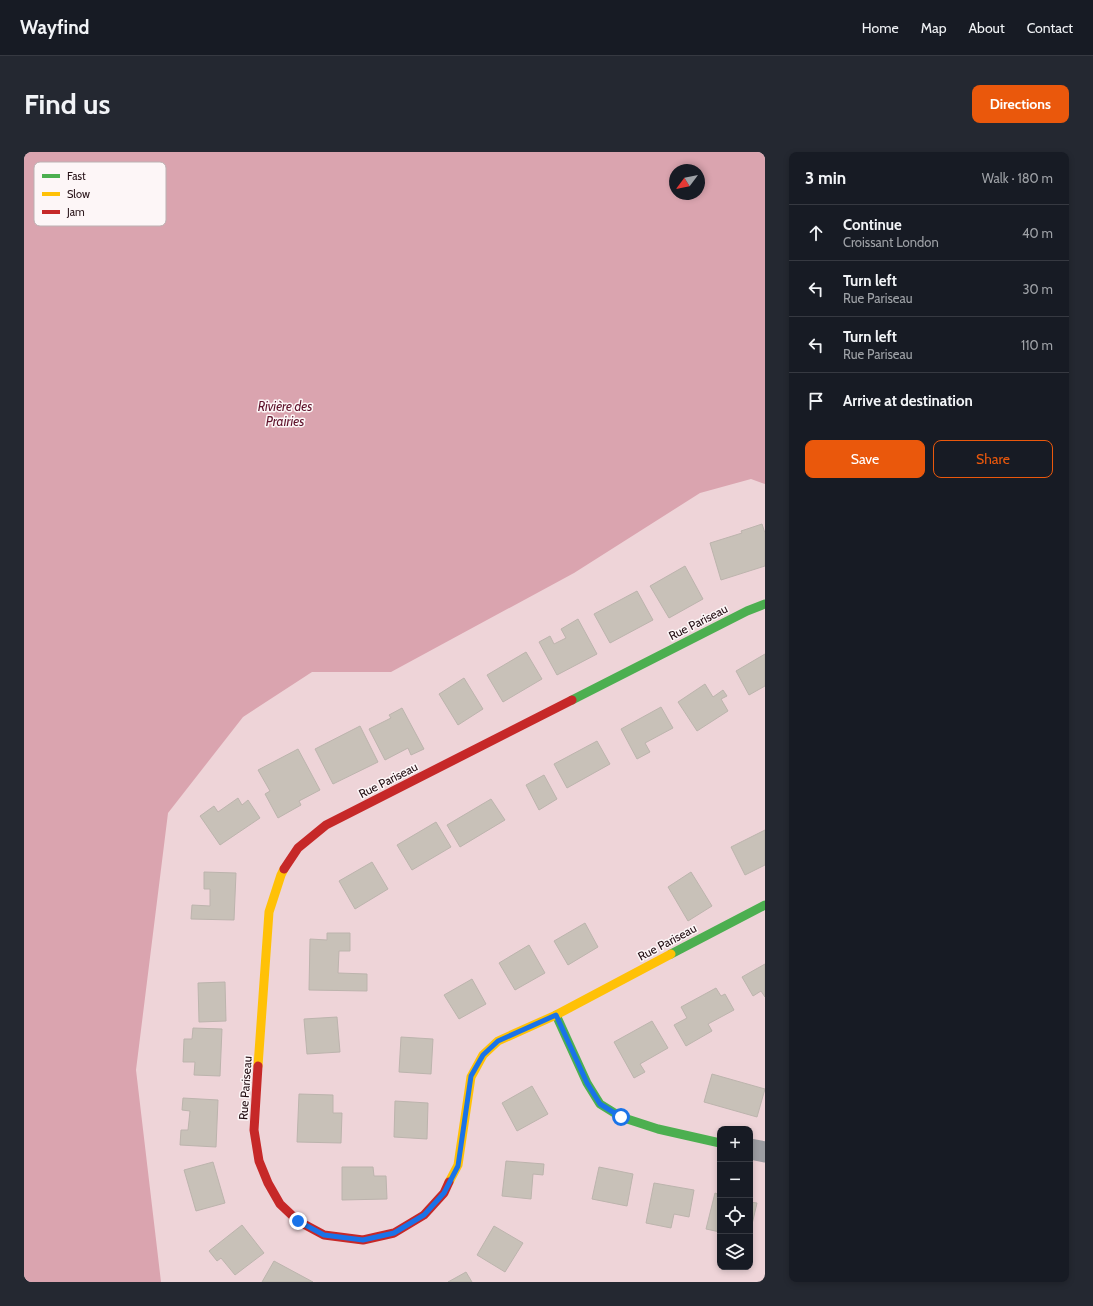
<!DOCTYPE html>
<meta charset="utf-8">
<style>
:root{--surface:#171b24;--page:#242831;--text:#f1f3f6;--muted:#9ea1a6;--line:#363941;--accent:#ea580c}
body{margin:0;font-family:Cabin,sans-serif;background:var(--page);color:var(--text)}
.controls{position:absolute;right:12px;bottom:12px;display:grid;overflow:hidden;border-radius:8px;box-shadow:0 2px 6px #0003}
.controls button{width:36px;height:36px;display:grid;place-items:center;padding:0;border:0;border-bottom:1px solid var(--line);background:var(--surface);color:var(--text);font:20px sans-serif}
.compass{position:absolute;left:645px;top:12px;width:36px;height:36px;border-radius:50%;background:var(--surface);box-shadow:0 2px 6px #0003;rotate:238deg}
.stop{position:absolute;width:12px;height:12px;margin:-9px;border:3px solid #1a73e8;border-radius:50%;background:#fff}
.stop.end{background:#1a73e8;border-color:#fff;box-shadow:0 1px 4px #0008}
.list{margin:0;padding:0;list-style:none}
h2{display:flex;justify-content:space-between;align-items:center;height:52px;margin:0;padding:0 16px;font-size:17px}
h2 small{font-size:13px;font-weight:400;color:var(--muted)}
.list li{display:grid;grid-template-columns:26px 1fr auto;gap:12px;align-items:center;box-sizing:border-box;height:56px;padding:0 16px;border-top:1px solid var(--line)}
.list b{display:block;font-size:15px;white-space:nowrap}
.list p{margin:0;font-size:13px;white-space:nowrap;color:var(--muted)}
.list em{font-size:13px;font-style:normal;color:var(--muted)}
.actions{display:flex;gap:8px;padding:12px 16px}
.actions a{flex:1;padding:9px 0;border:1px solid var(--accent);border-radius:8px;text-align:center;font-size:14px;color:var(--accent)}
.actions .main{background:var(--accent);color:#fff}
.icon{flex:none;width:22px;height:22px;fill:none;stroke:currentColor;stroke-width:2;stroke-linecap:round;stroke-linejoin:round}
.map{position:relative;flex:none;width:741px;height:1130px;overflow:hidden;border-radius:8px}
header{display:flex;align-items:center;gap:24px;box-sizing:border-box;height:56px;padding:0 20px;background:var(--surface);border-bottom:1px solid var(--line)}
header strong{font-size:19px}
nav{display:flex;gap:22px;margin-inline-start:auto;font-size:14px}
.intro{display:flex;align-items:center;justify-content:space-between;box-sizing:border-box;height:96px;padding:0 24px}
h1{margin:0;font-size:28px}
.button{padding:10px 18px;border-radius:8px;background:var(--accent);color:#fff;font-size:14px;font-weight:700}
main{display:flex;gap:24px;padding:0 24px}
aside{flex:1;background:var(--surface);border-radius:8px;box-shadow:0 2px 6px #0003}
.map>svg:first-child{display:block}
</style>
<header>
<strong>Wayfind</strong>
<nav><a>Home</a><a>Map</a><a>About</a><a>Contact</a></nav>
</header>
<div class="intro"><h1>Find us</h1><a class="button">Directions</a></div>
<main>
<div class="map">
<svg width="741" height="1130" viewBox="0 0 741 1130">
<rect width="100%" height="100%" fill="#eed4d8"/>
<!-- water -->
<path fill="#daa4af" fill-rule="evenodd" d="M0,0H741V332L727,327L676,341L550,421L367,520H288L219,565L144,661L112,918L137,1130H0ZM651,18H675V42H651Z"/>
<!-- building -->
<path fill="#c8c1b8" stroke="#bcb4ad" d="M738,372L741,381V414L697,428L686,391L718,381L717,379Z
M661,414L679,447L645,466L626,434Z
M613,439L629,468L586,491L570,462Z
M554,467L573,502L533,523L515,490L526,484L530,492L542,486L537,477Z
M502,500L518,527L479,550L463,523Z
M741,502V534L725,543L712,519Z
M440,526L459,557L434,573L415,542Z
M681,532L689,545L699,538L703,544L697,547L704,559L673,579L654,550Z
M637,555L649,576L621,591L626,600L613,607L597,577Z
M378,556L400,597L387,603L384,596L361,608L345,577L367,566L365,563Z
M336,574L354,610L309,632L291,597Z
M573,589L586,612L543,636L530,612Z
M274,597L296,638L275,649L277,653L254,666L241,642L246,639L234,618Z
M520,623L533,647L515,658L502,633Z
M214,646L218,653L224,648L236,666L196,693L176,664L190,654L194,660Z
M467,647L481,668L436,695L423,673Z
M412,670L427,695L388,718L373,693Z
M741,678V713L721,723L707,695Z
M348,710L364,737L331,757L315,729Z
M180,720L212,721L210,768L167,767L168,753L186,754V737H180Z
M667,720L688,754L664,769L644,735Z
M561,771L574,795L544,813L530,789Z
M303,781H326V799H315L314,821L343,822V839L285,838L286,787L303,788Z
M505,793L521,821L491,838L475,811Z
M741,812V845L737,839L729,844L718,825Z
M448,827L462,852L435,867L420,843Z
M201,830L202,869L175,870L174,831Z
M692,836L697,844L701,842L710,858L684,872L688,879L662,894L650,873L663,866L657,855Z
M313,865L316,900L283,902L280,867Z
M628,869L644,896L616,912L621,920L610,926L590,890Z
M169,876L198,877L196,924L170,923L171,910H159L160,887H168Z
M377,885L409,887L407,922L375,920Z
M688,922L741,937L733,965L680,950Z
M508,934L524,962L493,979L478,951Z
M275,942L309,943V961H318L317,991L273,990Z
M159,946L194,948L192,995L156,993L157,978H164L166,959L158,958Z
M371,949L404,951L403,987L370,985Z
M482,1009L520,1012L519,1023L509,1022L507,1047L478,1044Z
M189,1010L201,1051L172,1059L160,1018Z
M318,1015H349L350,1024H362L363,1047L318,1048Z
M575,1015L609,1022L603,1054L568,1047Z
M630,1031L670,1038L665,1065L650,1062L647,1076L622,1071Z
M691,1041L696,1043V1080L682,1077Z
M726,1050L733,1051L726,1081Z
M218,1073L240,1101L211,1123L197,1106L193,1109L185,1099Z
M470,1074L499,1091L481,1120L453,1103Z
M250,1109L289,1130H238Z
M442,1120L448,1130H424Z"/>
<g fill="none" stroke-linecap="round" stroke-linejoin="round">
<!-- street -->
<path stroke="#9c9da2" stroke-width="21" d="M726,997L741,1000"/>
<!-- fast -->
<path stroke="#4caf50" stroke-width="9" d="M548,548L723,459L741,452
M647,802L741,753
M532,863L563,931L576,952L597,965L634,977L696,991"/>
<!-- slow -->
<path stroke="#ffc107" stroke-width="9" d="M234,914L245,760L257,723L260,717
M425,1030L434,1013L447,925L459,903L474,889L532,863L647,802"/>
<!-- jam -->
<path stroke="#c62828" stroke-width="9" d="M260,717L274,696L302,673L548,548
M234,914L230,978L235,1009L244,1031L256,1052L274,1069L300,1083L339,1088L370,1081L400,1063L420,1041L425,1030"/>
</g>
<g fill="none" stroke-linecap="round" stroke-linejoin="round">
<!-- route -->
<path stroke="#1a73e8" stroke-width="5" d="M274,1069L300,1083L339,1088L370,1081L400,1063L420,1041L434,1014L447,924L459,903L474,889L532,863L563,931L576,952L597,965"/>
</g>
<g text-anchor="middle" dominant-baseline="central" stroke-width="3" stroke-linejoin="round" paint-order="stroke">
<!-- street labels -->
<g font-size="12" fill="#240f14" stroke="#fdf6f7">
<text transform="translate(674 470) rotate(-27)">Rue Pariseau</text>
<text transform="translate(364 628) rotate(-27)">Rue Pariseau</text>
<text transform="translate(643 790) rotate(-28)">Rue Pariseau</text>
<text transform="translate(221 936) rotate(-86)">Rue Pariseau</text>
</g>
<!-- water labels -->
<g font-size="13" font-style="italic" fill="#5e112a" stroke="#fdf6f7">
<text x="261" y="254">Rivière des<tspan x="261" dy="15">Prairies</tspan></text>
</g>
</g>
<!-- legend -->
<rect x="10" y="10" width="132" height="64" rx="6" fill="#fdf6f7" stroke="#bcb1b3" stroke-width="1"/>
<rect x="18" y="22" width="18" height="4" fill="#4caf50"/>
<rect x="18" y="40" width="18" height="4" fill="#ffc107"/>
<rect x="18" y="58" width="18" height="4" fill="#c62828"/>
<g font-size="11" fill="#240f14">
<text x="43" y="28">Fast</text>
<text x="43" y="46">Slow</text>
<text x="43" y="64">Jam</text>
</g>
</svg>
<div class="controls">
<button>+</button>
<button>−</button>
<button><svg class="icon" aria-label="locate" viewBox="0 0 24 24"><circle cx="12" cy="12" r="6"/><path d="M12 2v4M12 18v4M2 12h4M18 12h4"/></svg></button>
<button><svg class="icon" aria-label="layers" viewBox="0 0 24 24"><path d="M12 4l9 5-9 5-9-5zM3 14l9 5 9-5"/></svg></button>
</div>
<svg class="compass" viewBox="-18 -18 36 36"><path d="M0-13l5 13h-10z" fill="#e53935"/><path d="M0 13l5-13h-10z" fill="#9ea1a6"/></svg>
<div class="stop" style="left:597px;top:965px"></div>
<div class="stop end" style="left:274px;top:1069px"></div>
</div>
<aside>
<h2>3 min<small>Walk · 180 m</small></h2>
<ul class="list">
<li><svg class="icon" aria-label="ahead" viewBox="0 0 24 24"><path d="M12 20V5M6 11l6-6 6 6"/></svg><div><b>Continue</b><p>Croissant London</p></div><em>40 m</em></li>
<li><svg class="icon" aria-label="left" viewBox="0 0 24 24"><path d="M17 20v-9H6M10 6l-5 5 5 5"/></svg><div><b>Turn left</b><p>Rue Pariseau</p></div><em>30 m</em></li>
<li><svg class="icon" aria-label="left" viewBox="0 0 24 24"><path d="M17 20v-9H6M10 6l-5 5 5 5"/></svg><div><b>Turn left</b><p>Rue Pariseau</p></div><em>110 m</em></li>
<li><svg class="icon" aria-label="arrive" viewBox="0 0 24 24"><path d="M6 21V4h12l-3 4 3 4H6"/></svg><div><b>Arrive at destination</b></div></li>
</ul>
<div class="actions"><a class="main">Save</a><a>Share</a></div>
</aside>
</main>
